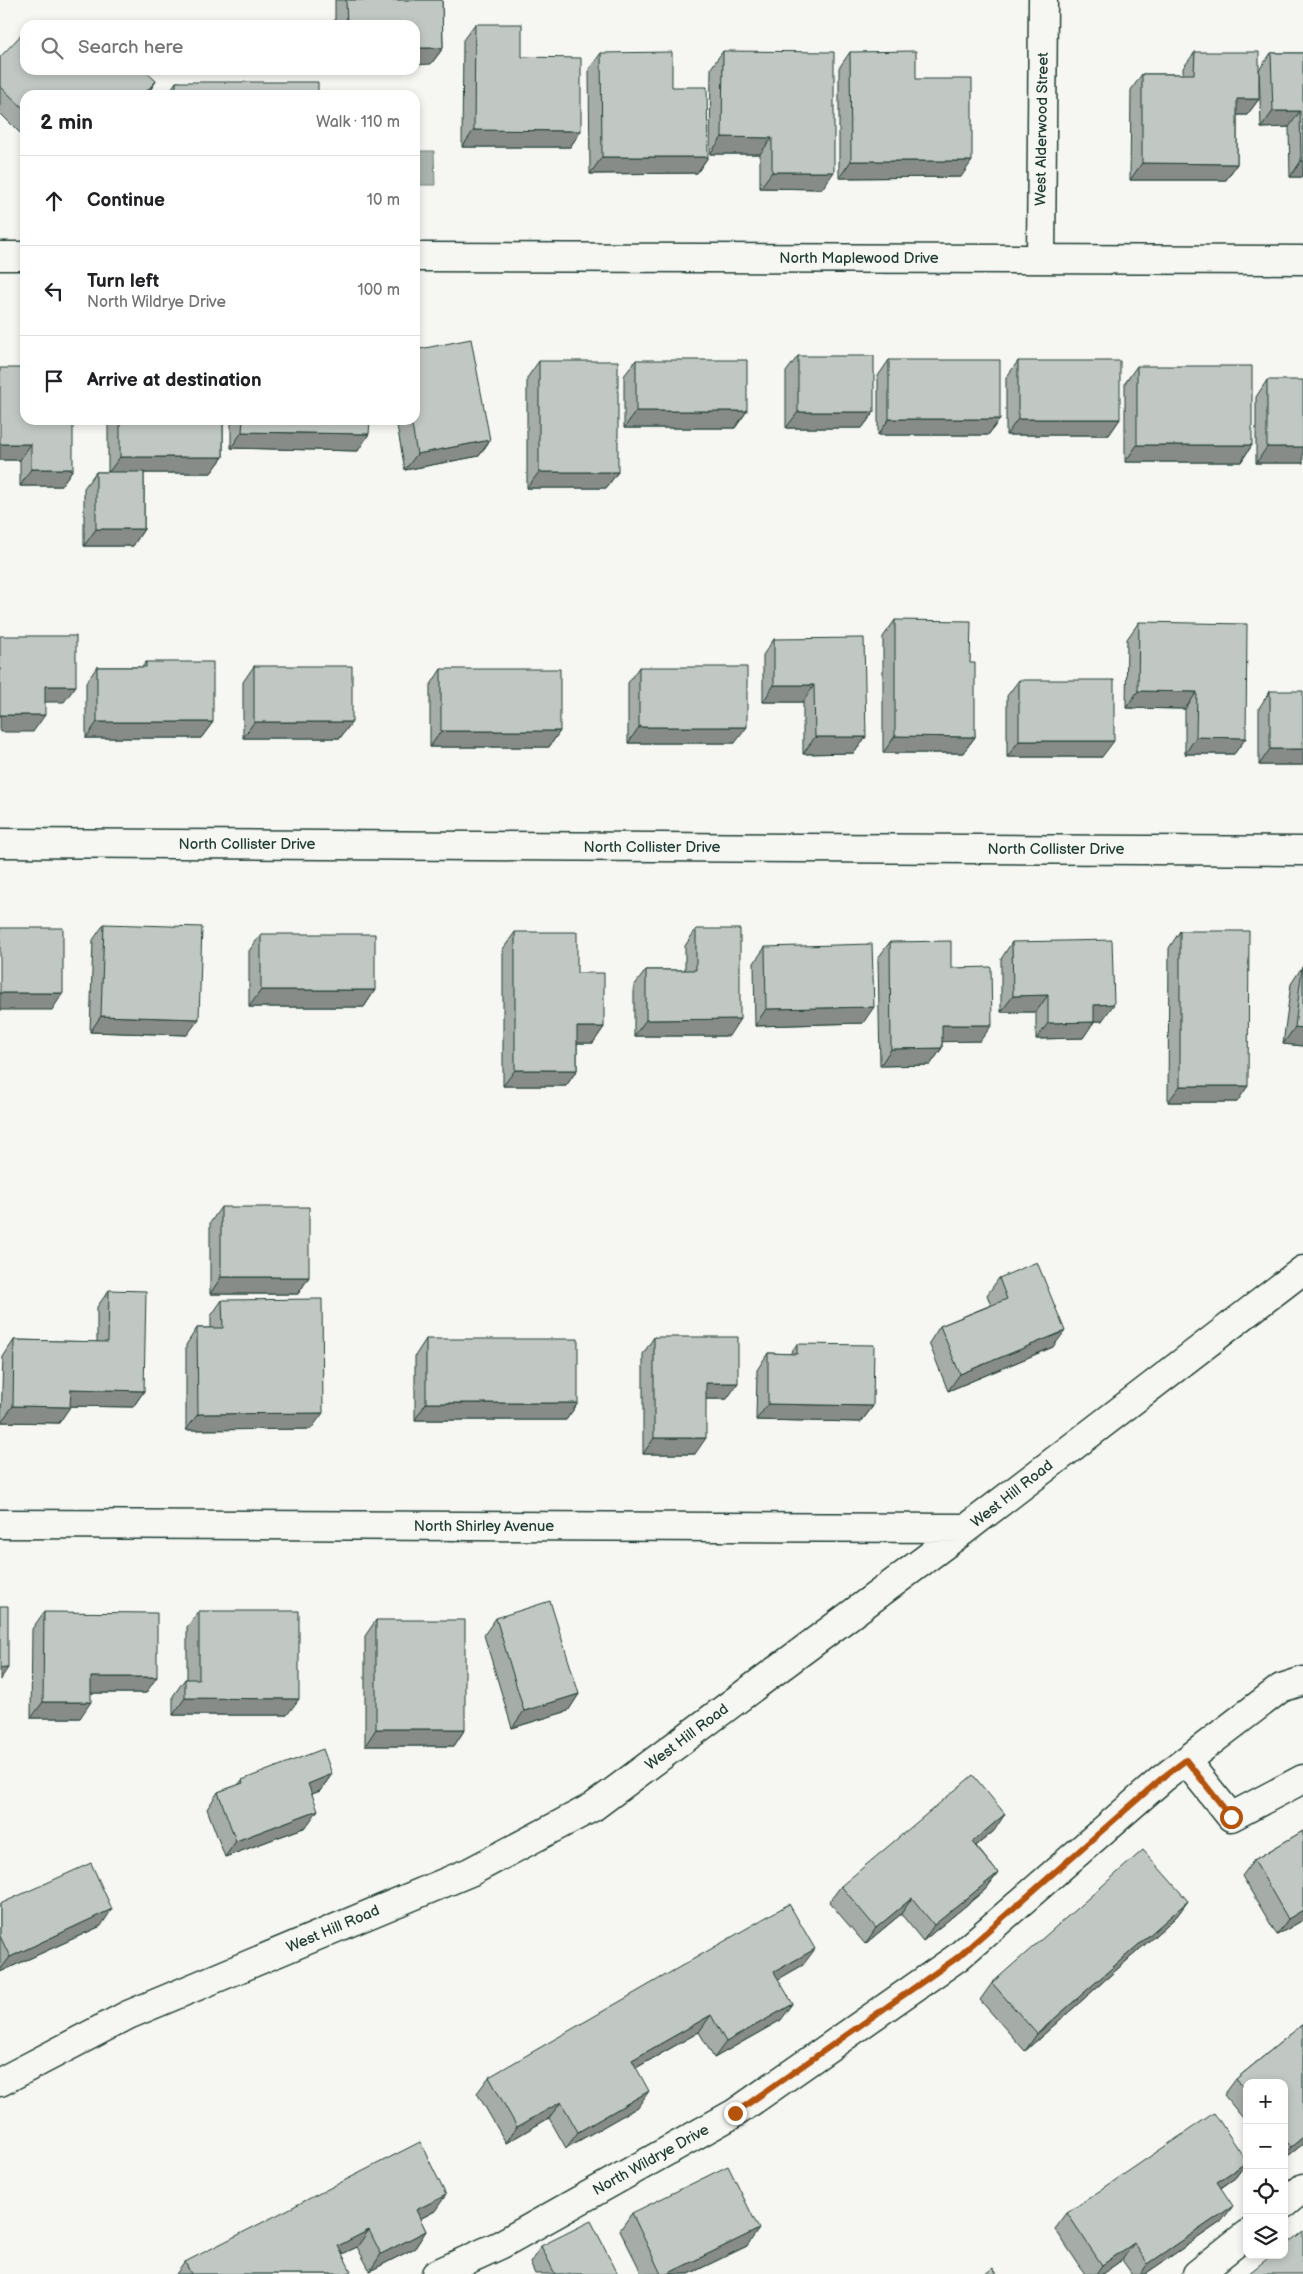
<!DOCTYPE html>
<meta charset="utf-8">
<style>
:root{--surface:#fff;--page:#f2f2f2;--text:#202124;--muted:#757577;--line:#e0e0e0}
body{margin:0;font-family:"Balsamiq Sans",sans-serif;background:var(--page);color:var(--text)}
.controls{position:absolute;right:15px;bottom:15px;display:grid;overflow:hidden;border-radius:10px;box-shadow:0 2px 8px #0003}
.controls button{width:45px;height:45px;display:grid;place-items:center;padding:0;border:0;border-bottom:1px solid var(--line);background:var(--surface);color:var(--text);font:25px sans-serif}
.stop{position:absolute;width:15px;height:15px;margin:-11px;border:4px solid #b45309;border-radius:50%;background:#fff}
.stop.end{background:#b45309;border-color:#fff;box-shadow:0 1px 5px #0008}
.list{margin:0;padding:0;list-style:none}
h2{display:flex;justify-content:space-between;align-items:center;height:65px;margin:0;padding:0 20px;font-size:21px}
h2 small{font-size:16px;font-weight:400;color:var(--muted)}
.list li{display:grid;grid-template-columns:32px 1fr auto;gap:15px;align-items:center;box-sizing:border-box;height:90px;padding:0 20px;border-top:1px solid var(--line)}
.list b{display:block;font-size:19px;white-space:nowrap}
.list p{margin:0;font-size:16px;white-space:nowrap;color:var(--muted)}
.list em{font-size:16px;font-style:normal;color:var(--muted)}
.icon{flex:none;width:28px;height:28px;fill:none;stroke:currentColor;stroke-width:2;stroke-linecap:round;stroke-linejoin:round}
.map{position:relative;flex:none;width:1303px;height:2274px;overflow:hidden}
.search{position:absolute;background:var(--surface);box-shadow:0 2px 8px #0003;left:20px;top:20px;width:400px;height:55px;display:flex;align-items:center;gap:12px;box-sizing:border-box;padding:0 18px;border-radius:15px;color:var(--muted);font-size:19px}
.panel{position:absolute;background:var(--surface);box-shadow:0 2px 8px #0003;left:20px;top:90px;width:400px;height:335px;border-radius:15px}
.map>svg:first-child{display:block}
</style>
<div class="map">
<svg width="1303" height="2274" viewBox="0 0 1303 2274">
<rect width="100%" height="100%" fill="#f6f6f2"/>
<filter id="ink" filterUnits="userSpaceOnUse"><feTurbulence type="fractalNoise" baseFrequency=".02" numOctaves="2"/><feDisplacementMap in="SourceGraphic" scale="10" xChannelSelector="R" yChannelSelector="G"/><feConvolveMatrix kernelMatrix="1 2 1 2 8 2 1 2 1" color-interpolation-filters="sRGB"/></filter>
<g filter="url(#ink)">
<!-- water -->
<path fill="#aab3ae" stroke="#72847d" d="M415,151H434L435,185H415Z"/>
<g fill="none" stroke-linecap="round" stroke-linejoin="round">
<!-- minor casing -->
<g stroke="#1f3d34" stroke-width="31">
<path id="minor" d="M0,256H25
M415,257L1303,260
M1041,259L1043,0
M0,843L1303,851
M0,1524L967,1528
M1186,1761L1231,1817L1303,1779
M0,2082L128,2015L470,1872L593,1807L967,1528L1303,1270
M1284,2204L1303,2188
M436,2274L500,2245L735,2113L958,1957L1162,1779L1281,1688L1303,1681
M1197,2274L1247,2234"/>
</g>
<!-- minor -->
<use href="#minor" stroke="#f6f6f2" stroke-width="28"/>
</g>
<!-- wall -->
<path fill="#a6aca8" stroke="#1f3d34" d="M335,0H442L443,48L431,64L415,25H335Z
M475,24L522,57L581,131L570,147H462L463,40Z
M723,51L822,189L760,188V154H710L711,68Z
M850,52L916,79L961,177L839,178V68Z
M1195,52L1259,99L1247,115H1237V164L1226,180H1130L1131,90L1142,74H1183V68Z
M601,53L672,87L708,157L697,173L590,174L589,69Z
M1271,53H1303V177H1290L1289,127L1261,128L1259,70Z
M0,57L25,70L156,81L147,95H25V138L0,113Z
M176,82L318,95H167Z
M798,356L874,412L862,428H786V372Z
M636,360L747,411L735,428H624V376Z
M889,360L1000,419L988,435H878V376Z
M539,361L618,472L606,488H527V378Z
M1018,361L1120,419L1109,435H1006V378Z
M1137,366L1252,445L1241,462H1125V383Z
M25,368L73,469L61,486H20V460H0Z
M1267,380L1303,463H1256V397Z
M108,420H223V457L211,473H144V529L133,546H84V488L96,472H108Z
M231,420H370L358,451L231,448Z
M396,420H415L490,440L479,456L405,470Z
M895,620L970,663L975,737L963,753H883V637Z
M1139,622L1246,738L1234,754H1185V709L1126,708L1127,639Z
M774,639L866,737L854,753L803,754V702H763V655Z
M146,662L213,722L201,738H86V683L97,667H142Z
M254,666L352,722L340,738H243V682Z
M639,667L735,743H628V683Z
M441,669L560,731L549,747H430V686Z
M1019,680L1102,757H1007V696Z
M1270,691L1303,765H1259V708Z
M104,924L187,1035L90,1032L93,940Z
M696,929L729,1036H634V986L646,970H685V946Z
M1180,931L1237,1102H1168L1169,948Z
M515,932L577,973L604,1027L593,1043H577V1070L566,1086H503V949Z
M261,934L375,990L364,1007H249V951Z
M890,942L951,968L980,1041H942V1048L930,1065L880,1066L878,958Z
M1012,942L1102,1021H1094L1083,1038L1036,1039V1012H1001V959Z
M765,947L863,1023L755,1026L754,963Z
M1302,967H1303V1046L1283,1044L1291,984Z
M221,1207L309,1277L298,1294H210V1223Z
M999,1278L1053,1347L948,1391L929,1343L940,1326L991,1305L987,1295Z
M109,1290L144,1391L133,1407L70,1406L59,1423L1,1422L3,1357L14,1340L97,1342V1307Z
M222,1300L311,1429L186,1430V1345L197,1328H211V1316Z
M654,1337L727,1399H706L695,1454H643V1354Z
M426,1339L578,1403L566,1420H415V1356Z
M797,1344L873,1406L861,1422L756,1420L757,1370L768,1353L790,1354Z
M199,1611L287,1715H173V1696L185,1679H187V1627Z
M44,1612L146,1693H91L80,1718H31L32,1629Z
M496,1618L579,1694L568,1711L512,1728L484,1635Z
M376,1620L465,1729L454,1746H365V1636Z
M332,1774L320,1791L312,1794L306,1827L225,1857L207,1809L218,1792L238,1785L242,1780Z
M994,1831L976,1846L998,1873L986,1889L923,1941L901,1914L865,1944L829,1902L841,1886Z
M1303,1831V1920L1277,1935L1242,1876L1254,1860Z
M1188,1901L1176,1917L1025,2051L980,2000L992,1983Z
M0,1904L101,1926L0,1972Z
M803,1965L778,1979L781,2020L714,2058L699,2032L636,2068L638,2107L566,2148L549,2118L506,2143L477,2093L489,2077Z
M1303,2024V2144L1284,2159V2083H1247V2123L1224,2095L1236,2079Z
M1247,2162L1235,2178L1221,2188V2222L1145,2274H1132L1122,2260L1102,2274H1085L1055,2229L1067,2213Z
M435,2211L420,2219L426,2231L415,2248L370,2271L357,2247L342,2254L349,2274H176L185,2262Z
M632,2213L747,2246L689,2274H642L620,2230Z
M541,2246L618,2274H535L530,2263Z"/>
<!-- shaded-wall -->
<path fill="#878c88" stroke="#1f3d34" d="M415,48H443L431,64L415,65Z
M156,81L147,95H143Z
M1237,99H1259L1247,115H1226Z
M1273,111H1300L1289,127L1261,128Z
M474,130L581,131L570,147H462Z
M722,137L772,138L760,154H710Z
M602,157H708L697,173L590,174Z
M851,161H972L961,177L839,178Z
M1301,161H1303V177H1290Z
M1142,163L1237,164L1226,180H1130Z
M772,172H834L822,189L760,188Z
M636,411H747L735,428H624Z
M798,412H874L862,428H786Z
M889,419H1000L988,435H878Z
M1018,419H1120L1109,435H1006Z
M242,432L369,434L358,451L231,448Z
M490,440L479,456L405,470L417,454Z
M0,444H31L20,460H0Z
M1137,445H1252L1241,462H1125Z
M1267,447H1303V463H1256Z
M120,457H223L211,473H108Z
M31,469H73L61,486H20Z
M539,472H618L606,488H527Z
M96,529H144L133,546H84Z
M774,685H814L803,702H763Z
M45,686H76L64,702H33Z
M1138,691L1197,692L1185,709L1126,708Z
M0,715H45L33,732H0Z
M97,722H213L201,738H86Z
M254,722H352L340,738H243Z
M639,727H747L735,743H628Z
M441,731H560L549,747H430Z
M895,736L975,737L963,753H883Z
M815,737H866L854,753L803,754Z
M1196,737L1246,738L1234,754H1185Z
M1019,741H1114L1102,757H1007Z
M1270,749H1303V765H1259Z
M261,990H375L364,1007H249Z
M0,993H63L52,1010H0Z
M1048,995L1036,1012H1001L1013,996Z
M1114,1004L1102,1021H1083L1094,1005Z
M874,1007L863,1023L755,1026L766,1009Z
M101,1016L199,1019L187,1035L90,1032Z
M740,1019L729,1036H634L646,1020Z
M1094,1022L1083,1038L1036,1039L1048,1023Z
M942,1025H992L980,1041L930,1042Z
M577,1027H604L593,1043H566Z
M1295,1027L1303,1028V1046L1283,1044Z
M942,1048L930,1065L880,1066L891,1049Z
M515,1070H577L566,1086H503Z
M1180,1086H1248L1237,1102H1168Z
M221,1277H309L298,1294H210Z
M1065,1331L1053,1347L948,1391L960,1374Z
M706,1383H738L727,1399H695Z
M71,1389L144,1391L133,1407L59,1406Z
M426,1403H578L566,1420H415Z
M768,1404L873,1406L861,1422L756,1420Z
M13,1406L70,1407L59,1423L1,1422Z
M323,1413L311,1429L186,1430L198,1414Z
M654,1438H706L695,1454H643Z
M0,1668H8L0,1680Z
M91,1677H157L146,1693H80Z
M579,1694L568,1711L512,1728L524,1711Z
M185,1698L299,1699L287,1715H173Z
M43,1702H91L80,1718H31Z
M376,1729H465L454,1746H365Z
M332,1774L320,1791L296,1800L308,1784Z
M318,1810L306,1827L225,1857L236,1841Z
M1005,1814L994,1831L961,1858L972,1842Z
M998,1873L986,1889L923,1941L934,1925Z
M912,1898L901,1914L865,1944L876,1928Z
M1188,1901L1176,1917L1025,2051L1037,2034Z
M112,1909L101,1926L0,1972V1970L10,1957Z
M1303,1910V1920L1277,1935L1288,1919Z
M815,1949L803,1965L763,1988L774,1972Z
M793,2004L781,2020L714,2058L726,2042Z
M711,2015L699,2032L620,2077L632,2060Z
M649,2091L638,2107L566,2148L578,2132Z
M561,2102L549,2118L506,2143L517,2127Z
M1303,2137V2144L1284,2159V2156L1291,2147Z
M1247,2162L1235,2178L1206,2198L1217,2182Z
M446,2195L435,2211L404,2227L416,2210Z
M1233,2206L1221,2222L1145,2274H1140L1148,2264Z
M759,2229L747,2246L689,2274H667Z
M369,2230L357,2247L326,2262L338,2246Z
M426,2231L415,2248L370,2271L381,2254Z
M1134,2243L1122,2260L1102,2274H1096L1102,2265Z"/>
<!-- building -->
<path fill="#c1c8c3" stroke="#1f3d34" d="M346,0H442L443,48H415V25H347Z
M36,20L42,25H31Z
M475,24H522V57L581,58V131L474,130Z
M25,31V70H144L156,81L143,95H25V110L0,86V57Z
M723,51L834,52V172H772V138L722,137Z
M916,51V79H972V161H851L850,52Z
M672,52V87H707L708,157H602L601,53Z
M1195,52H1259V99H1237V164L1142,163V74H1194Z
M1271,53H1303V161H1301L1300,111H1273Z
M176,82H318V95H176Z
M471,339L490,440L417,454L411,420H415V350Z
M798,356H874V412H798Z
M636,360H747V411H636Z
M889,360H1000V419H889Z
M539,361H618V472H539Z
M1018,361H1120V419H1018Z
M1137,366H1252V445H1137Z
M0,368H25V420H73V469H31V444H0Z
M1267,380H1303V447H1267Z
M120,420H223V457H120Z
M243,420H370L369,434L242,432Z
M96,472H144V529H96Z
M895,620L971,621L970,663H975V737L895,736Z
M1139,622L1247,624L1246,738L1196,737L1197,692L1138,691Z
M0,636H76V686H45V715H0Z
M864,638L866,737H815L814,685H774V639Z
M146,662H213V722H97V667H146Z
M254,666H352V722H254Z
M639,667H747V727H639Z
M441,669H560V731H441Z
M1019,680H1114V741H1019Z
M1270,691H1303V749H1270Z
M104,924L202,927L199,1019L101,1016Z
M0,928H63V993H0Z
M696,929H740V1019L646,1020V970H696Z
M1180,931H1249L1248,1086H1180Z
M515,932H577V973H604V1027H577V1070H515Z
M261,934H375V990H261Z
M1112,940L1114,1004L1094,1005V1022L1048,1023V995L1013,996L1012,942Z
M951,941V968L991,967L992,1025H942V1048L891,1049L890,942Z
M872,944L874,1007L766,1009L765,947Z
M1302,967H1303V1028L1295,1027Z
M221,1207H309V1277H221Z
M1037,1262L1065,1331L960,1374L940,1326L1007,1299L999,1278Z
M109,1290L146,1291L144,1391L71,1389L70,1407L13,1406L14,1340L108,1342Z
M322,1299L323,1413L198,1414L197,1328H223L222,1300Z
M654,1337H738V1383H706V1438H654Z
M426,1339H578V1403H426Z
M797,1344L874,1345L873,1406L768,1404V1353L797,1354Z
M550,1601L579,1694L524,1711L496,1618Z
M0,1606H8V1668H0Z
M199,1611H299V1699L185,1698V1679H199Z
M44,1612L157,1613V1677H91V1702H43Z
M376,1620H465V1729H376Z
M323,1749L332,1774L308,1784L318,1810L236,1841L218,1792L243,1783L242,1780Z
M973,1775L1005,1814L972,1842L998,1873L934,1925L912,1898L876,1928L841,1886Z
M1303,1831V1910L1288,1919L1254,1860Z
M1143,1850L1188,1901L1037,2034L992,1983Z
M91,1863L112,1909L10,1957L0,1936V1904Z
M789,1904L815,1949L774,1972L793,2004L726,2042L711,2015L632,2060L649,2091L578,2132L561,2102L517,2127L489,2077Z
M1303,2024V2137L1291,2147L1284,2138V2083H1247V2092L1236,2079Z
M1214,2113L1247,2162L1217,2182L1233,2206L1148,2264L1134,2243L1102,2265L1067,2213Z
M420,2142L446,2195L416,2210L426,2231L381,2254L369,2230L338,2246L351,2271L345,2274H191L185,2262Z
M728,2166L759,2229L667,2274H661L632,2213Z
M591,2221L618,2274H555L541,2246Z
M1303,2231V2274H1248L1272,2255H1284V2246Z
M993,2268L997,2274H985Z"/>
</g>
<g fill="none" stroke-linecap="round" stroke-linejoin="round" filter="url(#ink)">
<!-- route -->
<path stroke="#b45309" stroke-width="6" d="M735,2113L958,1957L1162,1778L1186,1760L1231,1817"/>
</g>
<g text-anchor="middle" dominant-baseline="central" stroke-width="4" stroke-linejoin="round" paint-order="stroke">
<!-- street labels -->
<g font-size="15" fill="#1f3d34" stroke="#f6f6f2">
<text transform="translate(1042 129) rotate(-89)">West Alderwood Street</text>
<text x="859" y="258">North Maplewood Drive</text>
<text x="247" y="844">North Collister Drive</text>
<text x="652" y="847">North Collister Drive</text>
<text x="1056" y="849">North Collister Drive</text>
<text transform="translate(1012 1494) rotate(-38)">West Hill Road</text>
<text x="484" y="1526">North Shirley Avenue</text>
<text transform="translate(687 1737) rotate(-37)">West Hill Road</text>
<text transform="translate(333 1929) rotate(-23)">West Hill Road</text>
<text transform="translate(651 2160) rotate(-29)">North Wildrye Drive</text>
</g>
</g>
</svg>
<div class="controls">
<button>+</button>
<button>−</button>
<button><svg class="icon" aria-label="locate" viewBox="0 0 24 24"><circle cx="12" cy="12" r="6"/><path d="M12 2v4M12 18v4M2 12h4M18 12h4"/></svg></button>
<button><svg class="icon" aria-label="layers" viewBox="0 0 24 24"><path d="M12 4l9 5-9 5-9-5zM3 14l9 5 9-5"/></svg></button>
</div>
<div class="stop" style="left:1231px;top:1817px"></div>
<div class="stop end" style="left:735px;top:2113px"></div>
<div class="search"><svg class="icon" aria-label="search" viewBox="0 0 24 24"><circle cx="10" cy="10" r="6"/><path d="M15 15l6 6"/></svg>Search here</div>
<section class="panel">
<h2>2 min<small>Walk · 110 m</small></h2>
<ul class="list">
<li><svg class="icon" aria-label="ahead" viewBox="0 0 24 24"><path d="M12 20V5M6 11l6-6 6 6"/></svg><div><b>Continue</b></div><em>10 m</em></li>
<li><svg class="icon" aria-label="left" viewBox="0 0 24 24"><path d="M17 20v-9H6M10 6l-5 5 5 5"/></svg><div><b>Turn left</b><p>North Wildrye Drive</p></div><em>100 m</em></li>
<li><svg class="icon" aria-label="arrive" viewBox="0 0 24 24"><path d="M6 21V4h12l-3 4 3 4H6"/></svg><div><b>Arrive at destination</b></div></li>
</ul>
</section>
</div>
